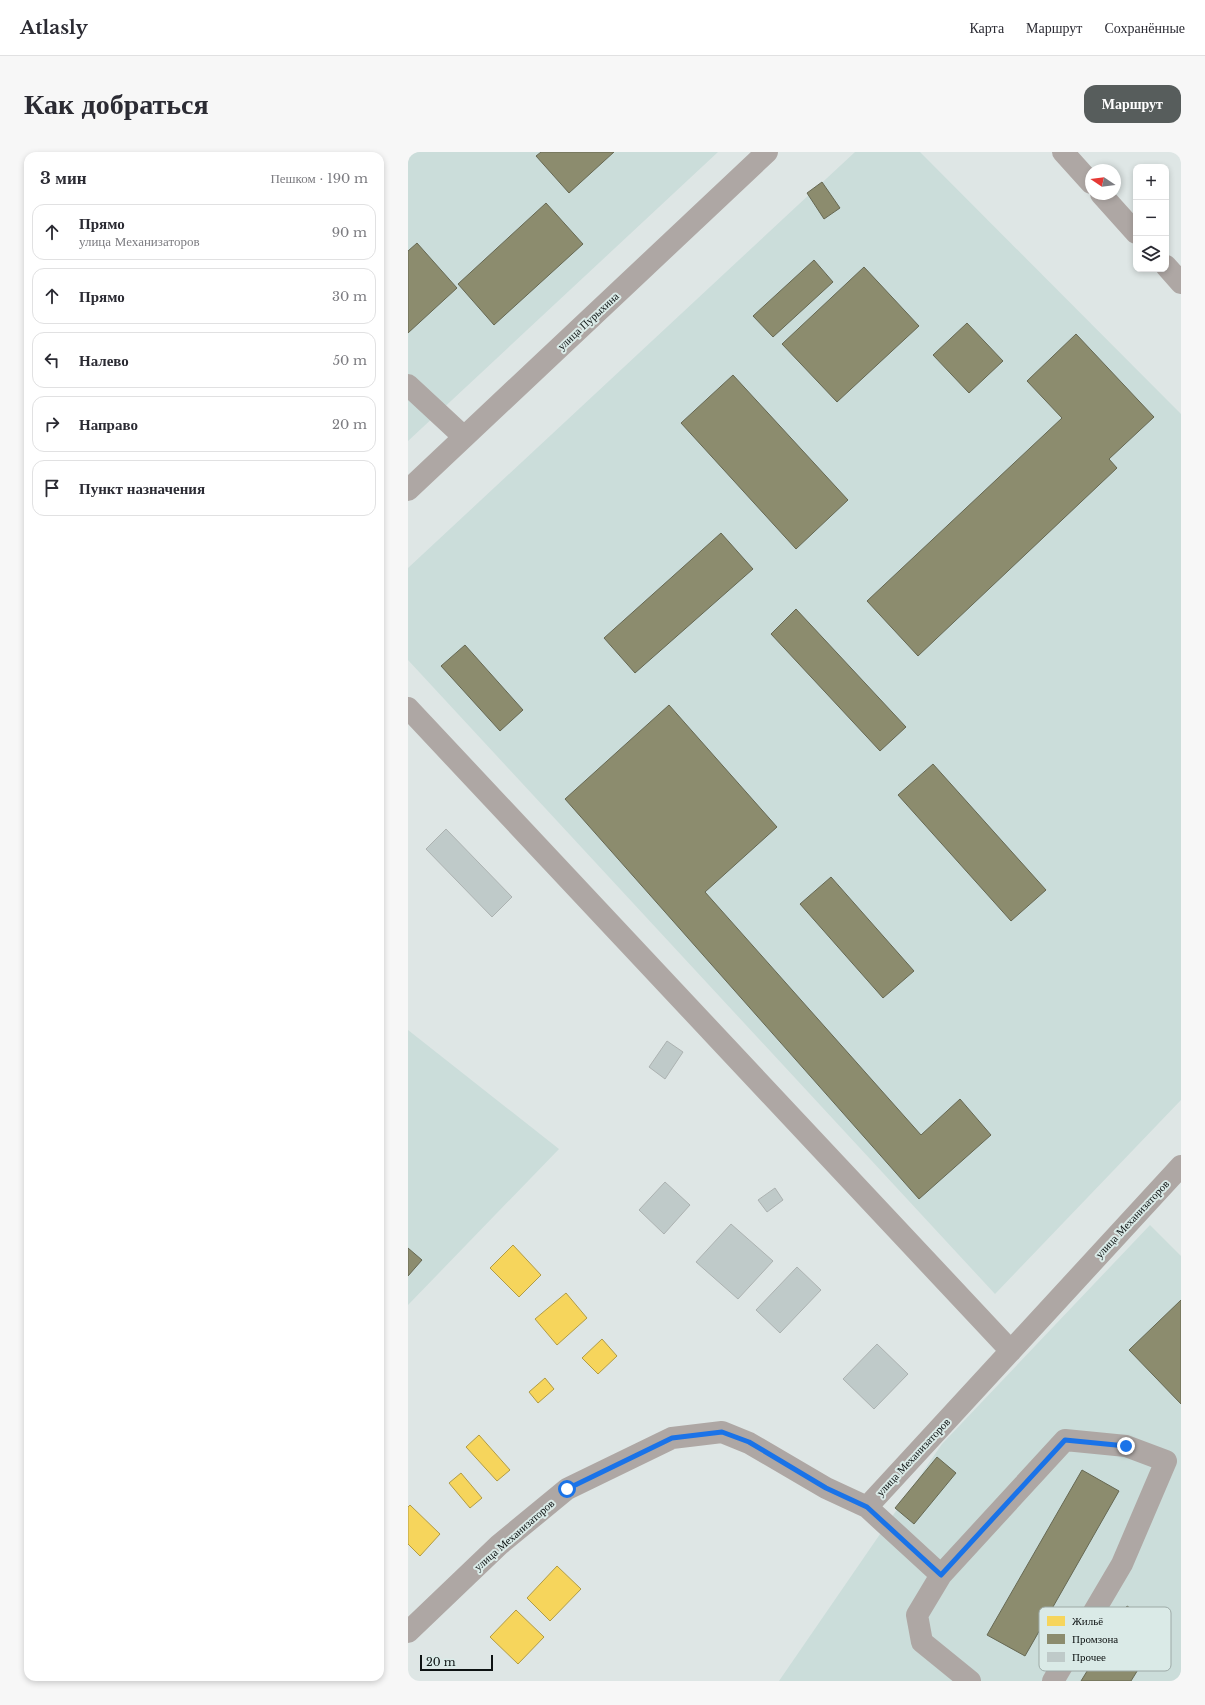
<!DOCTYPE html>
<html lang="ru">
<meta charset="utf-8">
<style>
:root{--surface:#fff;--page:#f7f7f7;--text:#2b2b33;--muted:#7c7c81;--line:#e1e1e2;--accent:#575d5c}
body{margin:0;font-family:"Libre Baskerville",serif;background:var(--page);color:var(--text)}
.controls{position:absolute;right:12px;top:12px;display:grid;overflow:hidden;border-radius:8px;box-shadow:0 2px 6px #0003}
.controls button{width:36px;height:36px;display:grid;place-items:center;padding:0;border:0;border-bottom:1px solid var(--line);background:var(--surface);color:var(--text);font:20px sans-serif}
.compass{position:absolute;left:677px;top:12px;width:36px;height:36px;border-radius:50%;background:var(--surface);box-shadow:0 2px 6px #0003;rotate:283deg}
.scale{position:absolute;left:12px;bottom:10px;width:73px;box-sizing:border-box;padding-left:4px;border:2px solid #0e1313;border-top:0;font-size:11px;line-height:14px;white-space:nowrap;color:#0e1313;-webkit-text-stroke:3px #daeae7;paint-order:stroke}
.stop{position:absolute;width:12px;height:12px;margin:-9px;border:3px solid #1a73e8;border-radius:50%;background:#fff}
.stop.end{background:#1a73e8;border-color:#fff;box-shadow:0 1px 4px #0008}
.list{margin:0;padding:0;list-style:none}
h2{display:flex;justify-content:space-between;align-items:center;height:52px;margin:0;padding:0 16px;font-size:17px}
h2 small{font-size:13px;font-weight:400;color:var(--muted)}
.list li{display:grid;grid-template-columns:26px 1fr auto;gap:12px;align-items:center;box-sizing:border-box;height:56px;margin:0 8px 8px;padding:0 8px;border:1px solid var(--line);border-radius:12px}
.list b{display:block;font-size:15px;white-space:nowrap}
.list p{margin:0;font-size:13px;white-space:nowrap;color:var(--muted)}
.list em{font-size:13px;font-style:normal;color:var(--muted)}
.icon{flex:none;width:22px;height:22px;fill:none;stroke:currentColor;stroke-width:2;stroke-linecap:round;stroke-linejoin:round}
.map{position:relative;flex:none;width:773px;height:1529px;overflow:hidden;border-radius:12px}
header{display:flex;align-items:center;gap:24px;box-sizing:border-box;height:56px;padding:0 20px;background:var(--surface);border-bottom:1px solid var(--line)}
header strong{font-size:19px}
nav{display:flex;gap:22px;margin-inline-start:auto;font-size:14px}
.intro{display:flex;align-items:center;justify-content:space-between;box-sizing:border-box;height:96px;padding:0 24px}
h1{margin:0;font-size:28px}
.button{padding:10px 18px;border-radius:12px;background:var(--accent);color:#fff;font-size:14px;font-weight:700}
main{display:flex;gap:24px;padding:0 24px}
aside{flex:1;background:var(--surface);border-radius:12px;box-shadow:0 2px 6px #0003}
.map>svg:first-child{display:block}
</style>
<header>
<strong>Atlasly</strong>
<nav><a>Карта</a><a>Маршрут</a><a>Сохранённые</a></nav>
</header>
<div class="intro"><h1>Как добраться</h1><a class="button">Маршрут</a></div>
<main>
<aside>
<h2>3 мин<small>Пешком · 190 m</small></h2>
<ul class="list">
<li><svg class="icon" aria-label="ahead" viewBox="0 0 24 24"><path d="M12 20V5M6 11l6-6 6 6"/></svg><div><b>Прямо</b><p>улица Механизаторов</p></div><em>90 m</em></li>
<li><svg class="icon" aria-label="ahead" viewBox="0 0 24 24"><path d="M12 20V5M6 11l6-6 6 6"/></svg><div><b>Прямо</b></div><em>30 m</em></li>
<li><svg class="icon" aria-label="left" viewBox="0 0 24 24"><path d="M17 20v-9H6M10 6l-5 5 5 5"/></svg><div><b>Налево</b></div><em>50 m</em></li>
<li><svg class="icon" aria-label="right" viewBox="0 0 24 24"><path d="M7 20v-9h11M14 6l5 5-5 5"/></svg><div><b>Направо</b></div><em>20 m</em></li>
<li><svg class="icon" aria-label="arrive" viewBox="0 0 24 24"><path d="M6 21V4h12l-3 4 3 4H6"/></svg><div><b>Пункт назначения</b></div></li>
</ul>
</aside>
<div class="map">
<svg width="773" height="1529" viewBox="0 0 773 1529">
<rect width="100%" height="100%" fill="#dee6e5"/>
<!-- built -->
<path fill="#cbddda" d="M0,0H310L0,289Z
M447,0H512L773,262V948L587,1142L0,508V416Z
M0,878L151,997L0,1153Z
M742,1073L773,1104V1529H371L534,1292Z"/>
<!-- homes -->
<path fill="#f6d55c" stroke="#b09b46" d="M105,1093L133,1123L111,1145L82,1116Z
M158,1141L179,1166L149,1193L127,1167Z
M194,1187L209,1204L190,1222L174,1206Z
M137,1226L146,1237L130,1251L121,1240Z
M71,1283L102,1318L89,1329L58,1295Z
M53,1321L74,1346L62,1356L41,1331Z
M2,1353L32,1382L12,1404L0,1392V1355Z
M149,1414L173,1437L142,1469L119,1446Z
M108,1458L136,1485L110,1512L82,1485Z"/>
<!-- industry -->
<path fill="#8c8c6e" stroke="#666853" d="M133,0H206L161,41L128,4Z
M414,30L432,56L416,67L399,41Z
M138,51L175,92L86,173L50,132Z
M9,91L49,136L0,181V99Z
M406,108L425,130L365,185L345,164Z
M456,115L511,174L429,250L374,192Z
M559,171L595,209L561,241L525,203Z
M668,182L746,265L701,307L709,316L510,504L459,449L654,266L619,229Z
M325,223L440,348L388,397L273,271Z
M313,381L345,417L227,521L196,486Z
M388,457L498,575L472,599L363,482Z
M57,493L115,558L92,579L33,514Z
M261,553L369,675L297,740L513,983L552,947L583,983L511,1047L157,647Z
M525,612L638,738L603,769L490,643Z
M423,725L506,819L475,846L392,752Z
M0,1096L14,1108L0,1124Z
M773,1148V1252L721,1198Z
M529,1305L548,1321L506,1372L487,1356Z
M674,1318L711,1339L617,1504L579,1483Z
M719,1454L755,1477L723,1529H673Z"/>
<!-- building -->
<path fill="#bfcac9" stroke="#acb2b1" d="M38,677L104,745L84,765L18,697Z
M259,889L275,900L257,927L241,915Z
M257,1030L282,1053L256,1082L231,1058Z
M367,1036L375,1048L359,1060L350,1048Z
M323,1072L365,1109L330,1147L288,1110Z
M389,1115L413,1138L372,1181L348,1158Z
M469,1192L500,1222L466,1257L435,1227Z"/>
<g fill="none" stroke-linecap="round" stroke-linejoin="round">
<!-- minor -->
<path stroke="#aea7a4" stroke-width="22" d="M655,0L683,31
M693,42L728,81
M758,114L773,131
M0,233L56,285
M0,338L359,0
M0,556L603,1199
M459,1355L533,1423
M0,1480L91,1393L159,1337L264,1286L314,1280L341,1291L418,1336L459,1355L773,1014
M562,1529L514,1490L509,1463L533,1423L657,1288L718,1294L758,1309L714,1412L645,1529"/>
</g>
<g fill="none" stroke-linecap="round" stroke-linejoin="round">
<!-- route -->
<path stroke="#1a73e8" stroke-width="5" d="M159,1337L264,1286L314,1280L341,1290L418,1336L459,1355L533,1423L657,1288L718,1294"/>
</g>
<g text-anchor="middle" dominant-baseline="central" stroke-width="4" stroke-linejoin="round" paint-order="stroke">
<!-- street labels -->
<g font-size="11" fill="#0e1313" stroke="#daeae7">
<text transform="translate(180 169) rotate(-43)">улица Пурыхина</text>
<text transform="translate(724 1067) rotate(-47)">улица Механизаторов</text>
<text transform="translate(505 1305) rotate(-47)">улица Механизаторов</text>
<text transform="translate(106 1383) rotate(-41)">улица Механизаторов</text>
</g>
</g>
<!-- legend -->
<rect x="631" y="1455" width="132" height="64" rx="6" fill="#daeae7" stroke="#9daaa7" stroke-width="1"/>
<rect x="639" y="1464" width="18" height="10" fill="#f6d55c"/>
<rect x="639" y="1482" width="18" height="10" fill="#8c8c6e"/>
<rect x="639" y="1500" width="18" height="10" fill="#bfcac9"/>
<g font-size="11" fill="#0e1313">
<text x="664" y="1473">Жильё</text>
<text x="664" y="1491">Промзона</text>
<text x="664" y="1509">Прочее</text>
</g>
</svg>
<div class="controls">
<button>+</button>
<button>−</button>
<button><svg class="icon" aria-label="layers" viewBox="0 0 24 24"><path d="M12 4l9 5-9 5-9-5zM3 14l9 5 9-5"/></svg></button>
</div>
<svg class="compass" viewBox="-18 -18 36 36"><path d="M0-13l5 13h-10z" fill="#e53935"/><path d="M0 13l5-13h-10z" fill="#7c7c81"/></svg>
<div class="scale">20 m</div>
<div class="stop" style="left:159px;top:1337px"></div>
<div class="stop end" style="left:718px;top:1294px"></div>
</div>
</main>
